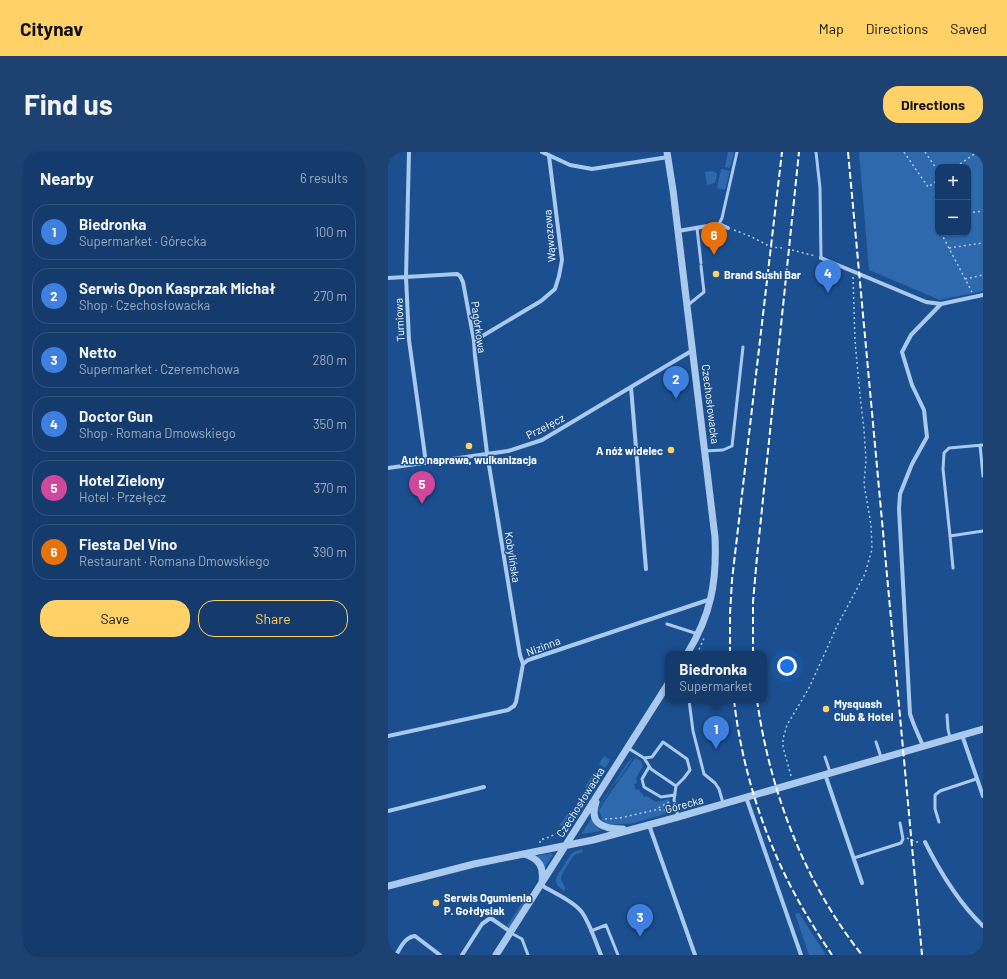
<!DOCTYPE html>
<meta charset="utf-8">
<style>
:root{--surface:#143b6b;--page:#1d4271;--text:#f1f3f6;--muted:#9dadc1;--line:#33557e;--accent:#ffd166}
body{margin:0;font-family:Barlow,sans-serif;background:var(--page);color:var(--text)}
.controls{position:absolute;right:12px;top:12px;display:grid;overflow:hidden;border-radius:8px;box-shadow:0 1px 3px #0004}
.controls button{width:36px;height:36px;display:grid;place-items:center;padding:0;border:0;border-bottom:1px solid var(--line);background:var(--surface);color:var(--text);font:20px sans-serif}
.you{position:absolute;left:399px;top:514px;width:14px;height:14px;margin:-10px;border:3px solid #fff;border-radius:50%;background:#1a73e8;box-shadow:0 0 0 6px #1a73e833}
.badge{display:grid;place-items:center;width:26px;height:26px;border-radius:50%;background:var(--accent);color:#fff;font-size:13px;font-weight:700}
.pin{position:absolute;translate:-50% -33px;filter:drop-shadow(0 1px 2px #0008)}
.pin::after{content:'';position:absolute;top:21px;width:14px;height:12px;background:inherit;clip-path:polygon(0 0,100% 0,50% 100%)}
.popup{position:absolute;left:277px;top:499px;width:102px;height:52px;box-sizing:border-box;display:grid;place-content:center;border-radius:8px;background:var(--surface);filter:drop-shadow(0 1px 3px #0005);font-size:13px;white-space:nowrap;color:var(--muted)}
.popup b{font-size:15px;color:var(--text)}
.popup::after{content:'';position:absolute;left:50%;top:100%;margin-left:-8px;border:8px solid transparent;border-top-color:var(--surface)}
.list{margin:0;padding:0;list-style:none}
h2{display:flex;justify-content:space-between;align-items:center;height:52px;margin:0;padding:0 16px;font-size:17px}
h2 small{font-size:13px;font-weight:400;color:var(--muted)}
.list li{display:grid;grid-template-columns:26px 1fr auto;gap:12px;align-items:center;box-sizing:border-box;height:56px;margin:0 8px 8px;padding:0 8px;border:1px solid var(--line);border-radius:16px}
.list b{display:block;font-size:15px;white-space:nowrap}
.list p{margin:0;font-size:13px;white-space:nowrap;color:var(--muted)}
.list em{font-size:13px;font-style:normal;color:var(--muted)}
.actions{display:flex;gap:8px;padding:12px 16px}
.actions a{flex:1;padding:9px 0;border:1px solid var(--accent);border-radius:16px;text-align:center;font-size:14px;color:var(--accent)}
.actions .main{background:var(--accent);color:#111}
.map{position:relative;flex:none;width:595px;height:803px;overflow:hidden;border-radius:16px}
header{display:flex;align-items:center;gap:24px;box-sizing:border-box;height:56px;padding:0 20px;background:var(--accent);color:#111}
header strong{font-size:19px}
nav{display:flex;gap:22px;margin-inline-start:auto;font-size:14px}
.intro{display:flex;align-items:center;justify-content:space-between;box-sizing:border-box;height:96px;padding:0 24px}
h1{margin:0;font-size:28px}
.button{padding:10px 18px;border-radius:16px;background:var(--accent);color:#111;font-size:14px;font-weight:700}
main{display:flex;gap:24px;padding:0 24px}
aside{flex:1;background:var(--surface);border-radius:16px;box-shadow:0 1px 3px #0004}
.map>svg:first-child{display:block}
</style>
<header>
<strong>Citynav</strong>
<nav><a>Map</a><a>Directions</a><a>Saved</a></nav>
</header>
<div class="intro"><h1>Find us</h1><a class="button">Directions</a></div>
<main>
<aside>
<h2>Nearby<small>6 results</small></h2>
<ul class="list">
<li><span class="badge" style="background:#3f7fe0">1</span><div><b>Biedronka</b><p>Supermarket · Górecka</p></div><em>100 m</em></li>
<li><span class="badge" style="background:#3f7fe0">2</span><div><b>Serwis Opon Kasprzak Michał</b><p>Shop · Czechosłowacka</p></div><em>270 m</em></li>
<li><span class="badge" style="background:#3f7fe0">3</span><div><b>Netto</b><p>Supermarket · Czeremchowa</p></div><em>280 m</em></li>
<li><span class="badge" style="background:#3f7fe0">4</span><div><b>Doctor Gun</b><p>Shop · Romana Dmowskiego</p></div><em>350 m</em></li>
<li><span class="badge" style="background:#d1479c">5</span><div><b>Hotel Zielony</b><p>Hotel · Przełęcz</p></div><em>370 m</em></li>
<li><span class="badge" style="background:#e8710a">6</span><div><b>Fiesta Del Vino</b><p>Restaurant · Romana Dmowskiego</p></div><em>390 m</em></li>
</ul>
<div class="actions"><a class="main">Save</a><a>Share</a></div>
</aside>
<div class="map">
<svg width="595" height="803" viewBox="0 0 595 803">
<rect width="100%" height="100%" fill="#1b4f8f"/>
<!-- green -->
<path fill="#2e69ad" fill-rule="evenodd" d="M340,0H346L342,16L337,15Z
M471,0H595V139L552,148L481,118ZM550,15H580V81H550Z
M333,17L342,19L337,38L329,36Z
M324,19L327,20L329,22L327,31L319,33L317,20Z
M216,604L222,608L217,616L211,612Z
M245,606L231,627L226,632L212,654L210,659L211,665L210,666L209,657L211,654L240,610Z
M247,606L253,609L255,614L248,626L249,631L246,632L248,638L251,637L252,640L255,642V644L257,645L258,644L268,650L281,647C284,653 282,658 277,662L246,671L221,673L212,669L214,667L211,658C222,640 235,624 247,606Z
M206,620L211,623L200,637L197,635Z
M182,658L185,660L175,675L171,673L174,670Z
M203,667L213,679L194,682V681Z
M194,697L195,700L186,703L174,722L173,727L177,736L176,739L169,733L168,729L169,724L183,702L186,700Z
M163,701L165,702L157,716L149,704Z
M137,746L139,747L121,776L119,774Z
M411,761L438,803H421L407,762Z"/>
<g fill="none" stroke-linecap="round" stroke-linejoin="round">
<!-- path -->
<path stroke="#a9c9ee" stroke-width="1.5" stroke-dasharray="2 3" stroke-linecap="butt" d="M516,0L540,35L550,28
M537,0L550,19
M568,15L589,0
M580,61L595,59
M550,68L548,71L550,74
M346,78L364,85L383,95L394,96
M553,81L584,140
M561,96L595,91
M404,98L427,104
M577,127L595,123
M309,502L317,484
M403,624L395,595V587L399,573L421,536L450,472L477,422L484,397L483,373L476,332L478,308L476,278L472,243L467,189L465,125
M281,650L267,658H281
M217,667L232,666L267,658
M519,686L528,690H532
M152,691V688C167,684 174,679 183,666L186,668"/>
<!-- service -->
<path stroke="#a9c9ee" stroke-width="3" d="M428,0L432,36L433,106
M331,72L334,66L349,0
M309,76L313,111
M300,153L316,140L313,114
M592,293L595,324
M595,293L561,296L556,301L555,317L562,384L595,379
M317,299L335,298L344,294L355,195
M562,384L565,416
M279,472L310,482
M301,548L305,579L316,622L327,631L331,637L335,651
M559,563L560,577L562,586
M488,590L493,605
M240,596L256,606L263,617L288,634L286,648L290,665
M437,605L442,620
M256,606L264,605L275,590L299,607L302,618L296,626L288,634
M261,615L254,627L256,635L273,645L287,643
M551,670L547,657V643L552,639L588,627
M466,706L513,691L515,687L512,671
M203,779L218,773L230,803
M123,781L134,787L140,803"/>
<!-- minor -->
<path stroke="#a9c9ee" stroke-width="4" d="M21,0L18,125L21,188L38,311
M154,0L182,13L204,17L280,5
M290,79L331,72L340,76
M433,106L538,150L553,152L595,143
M0,126L69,122L72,124L75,130L86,189L87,204L99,301L132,503L135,512
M86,189L153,149L167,137L171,124L174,108L161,4
M243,235L258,417
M0,316L120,299L154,288L305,198
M574,583L595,644
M0,584L120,558L126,554L128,550L135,512L140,508L323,447
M535,594L526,573L522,562L511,357L512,342L524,312L539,285L536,258L524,233L514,200L523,183L553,152
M437,622L474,731
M358,645L413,803
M0,659L96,635
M261,673L307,803
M537,690C552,720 570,750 595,774
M153,733C166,741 184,748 193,759C201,769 208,791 213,803
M8,803C13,795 17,785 27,784L52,803
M74,803L94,772L101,767H104L123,780"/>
<!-- tertiary -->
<path stroke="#a9c9ee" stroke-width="7" d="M279,0L285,38L327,385C329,430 323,463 299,502
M208,650C200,673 217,677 235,677
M136,702C152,707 156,715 154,730
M0,734L86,712L205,688L290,665L595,577
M108,803L280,532"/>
<!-- rail -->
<path stroke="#fff" stroke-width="2" stroke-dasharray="7 3" stroke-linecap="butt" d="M460,0L534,803
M342,502V462L344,428L394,0
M365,502V450L369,405L411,0
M346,548C353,610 372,673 400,729C413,755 428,779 444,803
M369,548C382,639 416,730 474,803"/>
</g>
<!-- markers -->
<g fill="#ffd166" stroke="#1b4f8f" stroke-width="1.5">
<circle cx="328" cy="122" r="4"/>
<circle cx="81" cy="294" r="4"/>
<circle cx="283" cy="298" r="4"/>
<circle cx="438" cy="557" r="4"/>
<circle cx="48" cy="751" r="4"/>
</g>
<g text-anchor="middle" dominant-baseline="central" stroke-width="3" stroke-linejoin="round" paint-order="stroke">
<!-- street labels -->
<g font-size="11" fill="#fff" stroke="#1b4f8f">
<text transform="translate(161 84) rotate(-95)">Wąwozowa</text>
<text transform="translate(11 168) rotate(-93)">Turniowa</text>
<text transform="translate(91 175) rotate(82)">Pagórkowa</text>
<text transform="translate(323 252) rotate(83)">Czechosłowacka</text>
<text transform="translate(157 274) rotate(-27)">Przełęcz</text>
<text transform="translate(125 405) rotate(81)">Kobylińska</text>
<text transform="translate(155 494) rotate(-21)">Nizinna</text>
<text transform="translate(192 650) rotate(-58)">Czechosłowacka</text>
<text transform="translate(296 652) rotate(-15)">Górecka</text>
</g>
<!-- poi labels -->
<g font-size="11" font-weight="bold" fill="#fff" stroke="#1b4f8f" text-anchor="start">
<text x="336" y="122">Brand Sushi Bar</text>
<text x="275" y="298" text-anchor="end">A nóż widelec</text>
<text x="81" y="307" text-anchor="middle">Auto naprawa, wulkanizacja</text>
<text x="446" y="551">Mysquash<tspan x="446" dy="13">Club &amp; Hotel</tspan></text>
<text x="56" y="745">Serwis Ogumienia<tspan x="56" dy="13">P. Gołdysiak</tspan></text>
</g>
</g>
</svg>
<div class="controls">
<button>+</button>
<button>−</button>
</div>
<div class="you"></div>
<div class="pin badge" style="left:328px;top:597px;background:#3f7fe0">1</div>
<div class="popup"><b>Biedronka</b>Supermarket</div>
<div class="pin badge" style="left:288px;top:247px;background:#3f7fe0">2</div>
<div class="pin badge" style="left:252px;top:785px;background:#3f7fe0">3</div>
<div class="pin badge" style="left:440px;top:141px;background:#3f7fe0">4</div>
<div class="pin badge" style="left:34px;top:352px;background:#d1479c">5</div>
<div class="pin badge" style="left:326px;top:103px;background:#e8710a">6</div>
</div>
</main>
